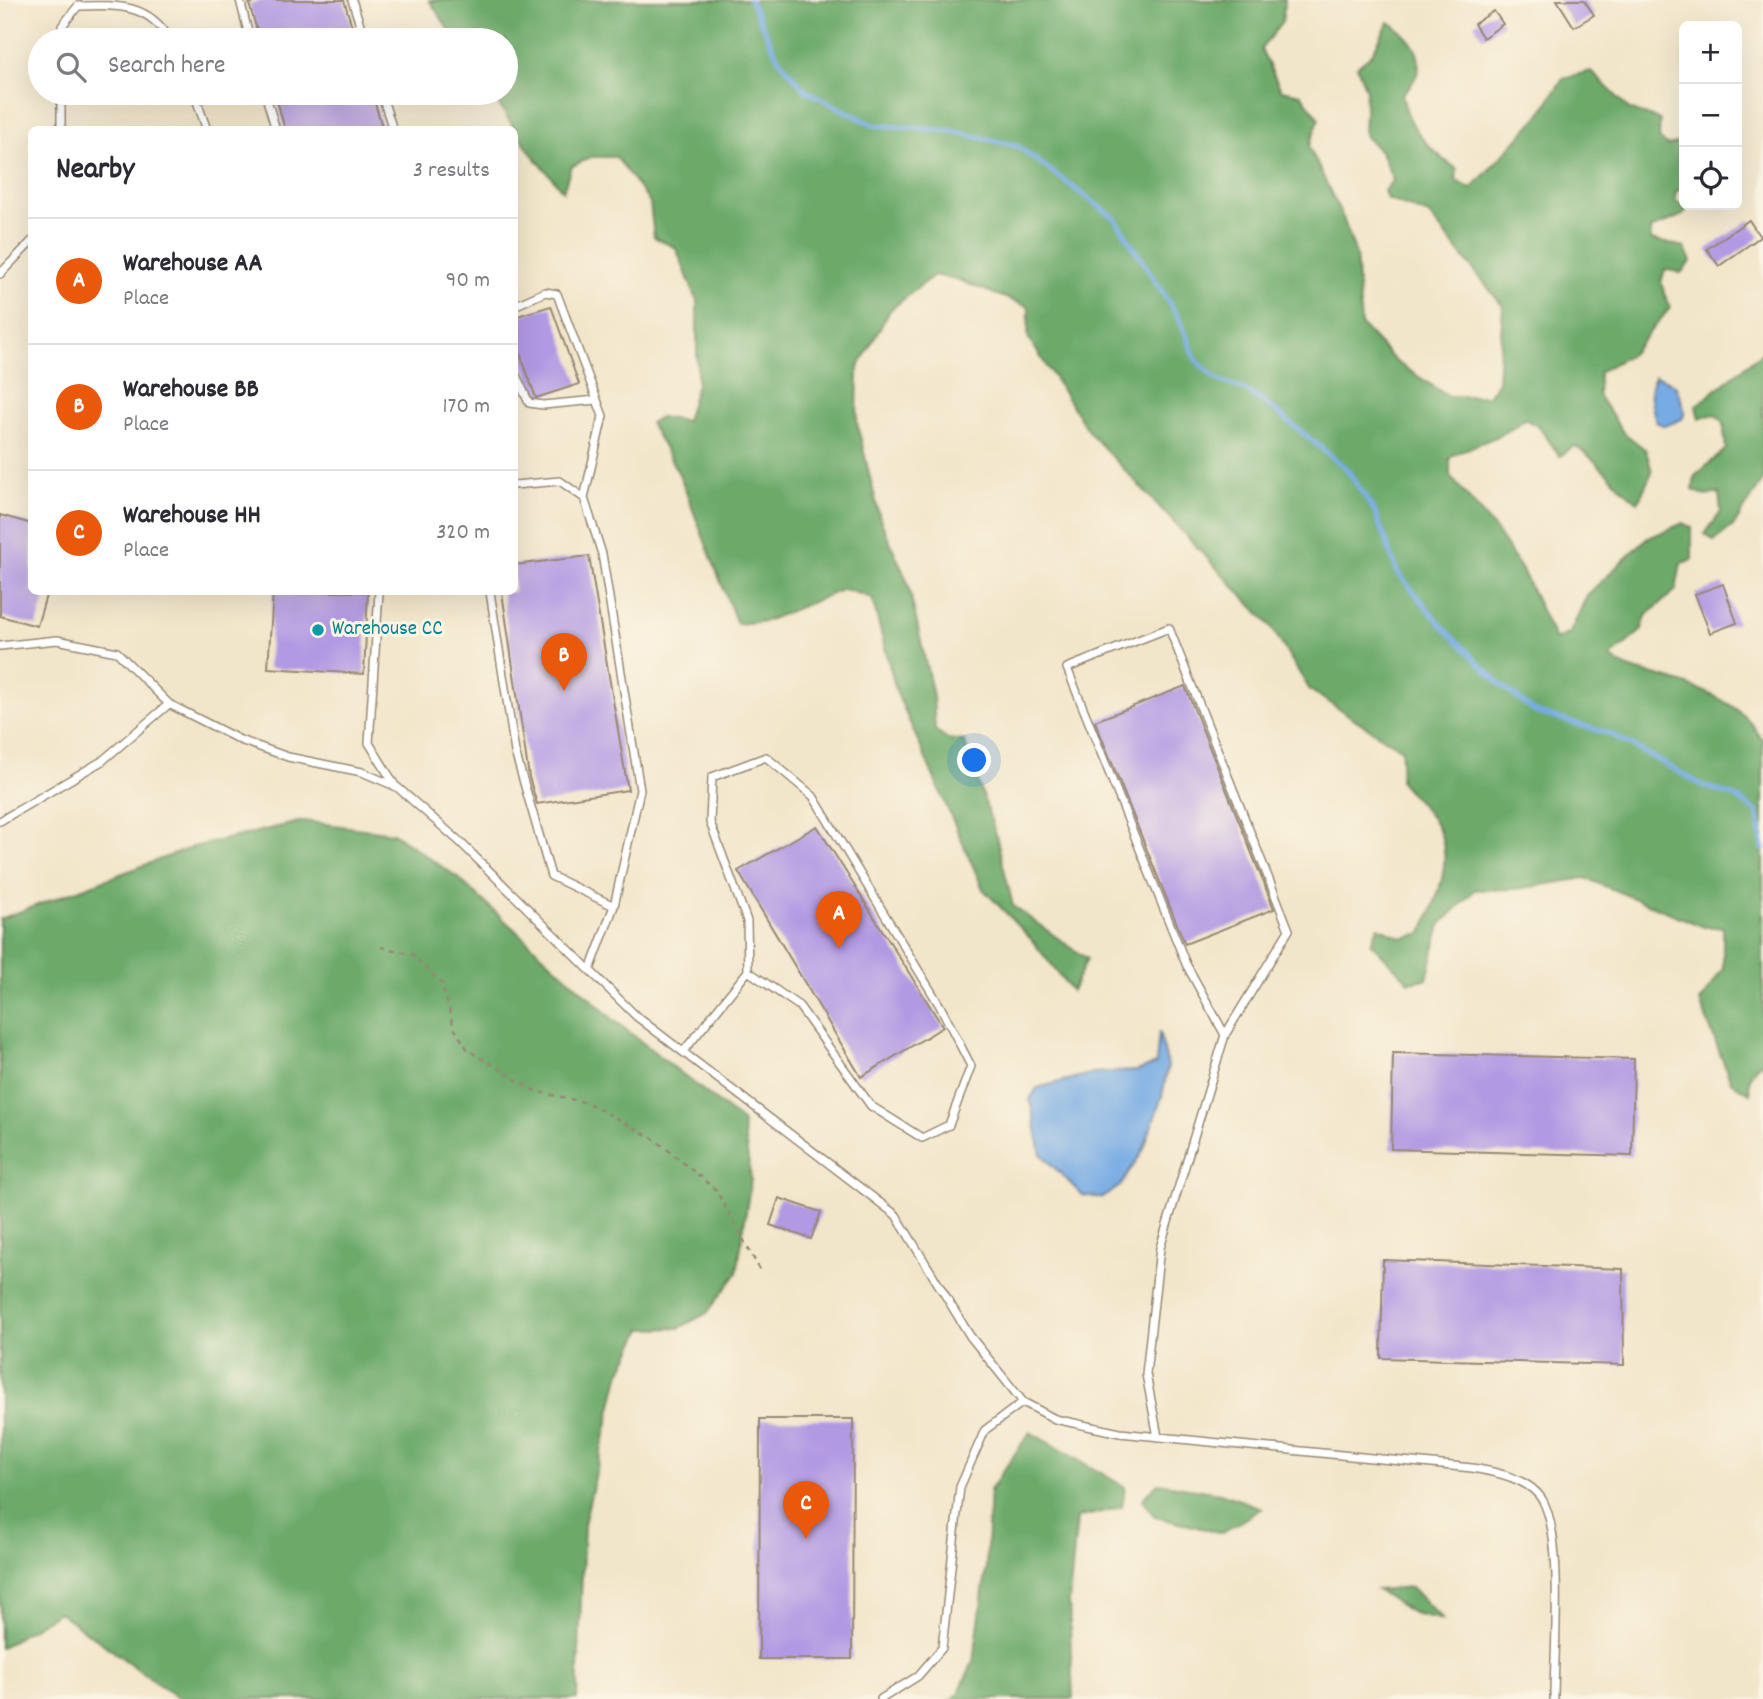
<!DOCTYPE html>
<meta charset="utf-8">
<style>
:root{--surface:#fff;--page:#f2f2f3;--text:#2b2b33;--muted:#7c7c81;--line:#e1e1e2;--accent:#ea580c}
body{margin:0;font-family:Dekko,sans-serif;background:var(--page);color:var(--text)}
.controls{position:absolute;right:21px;top:21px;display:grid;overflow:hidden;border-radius:10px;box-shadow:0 7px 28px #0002}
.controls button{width:63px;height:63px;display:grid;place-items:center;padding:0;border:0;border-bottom:2px solid var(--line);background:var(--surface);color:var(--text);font:35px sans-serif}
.you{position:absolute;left:975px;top:761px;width:24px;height:24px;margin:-18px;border:5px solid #fff;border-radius:50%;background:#1a73e8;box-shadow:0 0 0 10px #1a73e833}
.badge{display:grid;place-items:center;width:46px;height:46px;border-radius:50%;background:var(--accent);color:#fff;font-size:23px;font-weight:700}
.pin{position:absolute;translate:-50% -58px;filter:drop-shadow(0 2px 4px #0008)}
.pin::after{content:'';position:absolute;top:37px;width:24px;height:21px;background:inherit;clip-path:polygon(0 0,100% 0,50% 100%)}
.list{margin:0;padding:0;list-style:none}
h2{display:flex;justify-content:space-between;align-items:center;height:91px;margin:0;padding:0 28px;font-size:30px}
h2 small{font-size:23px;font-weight:400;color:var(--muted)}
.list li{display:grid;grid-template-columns:46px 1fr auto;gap:21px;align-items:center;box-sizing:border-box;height:126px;padding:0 28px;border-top:2px solid var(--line)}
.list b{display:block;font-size:26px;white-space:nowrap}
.list p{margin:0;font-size:23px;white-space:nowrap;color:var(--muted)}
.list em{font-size:23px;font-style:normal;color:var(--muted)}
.icon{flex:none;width:38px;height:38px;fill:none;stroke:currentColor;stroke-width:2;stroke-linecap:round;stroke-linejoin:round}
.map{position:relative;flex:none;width:1763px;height:1699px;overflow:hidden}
.search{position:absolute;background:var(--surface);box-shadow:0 7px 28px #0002;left:28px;top:28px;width:490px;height:77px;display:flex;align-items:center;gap:18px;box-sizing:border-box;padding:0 24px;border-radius:38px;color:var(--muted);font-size:26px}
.panel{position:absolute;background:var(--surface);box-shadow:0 7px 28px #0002;left:28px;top:126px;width:490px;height:469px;border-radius:10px}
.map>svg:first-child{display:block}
</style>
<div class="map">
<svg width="1763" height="1699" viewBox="0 0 1763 1699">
<rect width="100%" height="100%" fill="#fcf5e5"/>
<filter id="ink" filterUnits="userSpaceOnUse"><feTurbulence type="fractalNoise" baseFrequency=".0143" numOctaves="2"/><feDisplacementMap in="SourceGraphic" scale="14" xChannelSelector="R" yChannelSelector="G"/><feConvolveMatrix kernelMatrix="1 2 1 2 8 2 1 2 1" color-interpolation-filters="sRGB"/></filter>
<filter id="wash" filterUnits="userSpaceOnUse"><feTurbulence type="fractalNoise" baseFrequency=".00686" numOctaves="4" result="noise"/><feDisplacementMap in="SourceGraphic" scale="28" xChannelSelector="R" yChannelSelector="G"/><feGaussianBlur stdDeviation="1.57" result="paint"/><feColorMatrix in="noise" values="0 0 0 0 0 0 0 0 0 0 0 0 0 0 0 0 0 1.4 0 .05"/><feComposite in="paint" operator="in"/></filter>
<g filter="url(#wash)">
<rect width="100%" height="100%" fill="#f2e6ca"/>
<!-- forest -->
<path fill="#6daa6b" stroke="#546a44" stroke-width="2" d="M429,0H1285L1282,22L1261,49L1281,90L1301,94L1319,119L1309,147L1343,218L1356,255L1361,325L1395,361L1448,396H1488L1498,382L1503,306L1429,215L1387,199L1384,191L1393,180L1381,152L1364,135L1366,90L1357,66L1371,55L1389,22C1418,42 1432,67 1402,94C1407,127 1430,151 1457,169L1456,181L1471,189L1539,116L1563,78L1591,71L1629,109L1660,120L1659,138L1668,146L1684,141V189L1676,191L1675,200L1687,209L1683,215L1651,229V240L1684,247L1691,261L1681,273L1665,269L1661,283L1670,308L1631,354L1599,372L1598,395L1623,432L1646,450L1652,472L1638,502C1618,488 1593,454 1574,446L1560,456L1538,426L1524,419C1508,436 1473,444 1450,457V476L1494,528L1522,570L1555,640L1570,633L1587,595L1646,539L1683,523L1692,528V560L1681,563L1676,590L1646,616L1641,631L1610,657C1626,671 1646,672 1666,678C1700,688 1746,705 1760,738H1763V1062C1750,1068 1748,1080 1750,1093L1731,1082L1700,1002L1723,968V927H1704L1585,878L1517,889L1475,890L1440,925L1427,979L1409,982L1371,943L1378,927L1403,938L1422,933C1436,902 1457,855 1435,823C1425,808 1412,795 1400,781L1402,750L1310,690L1270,625L1088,431L1028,337L1029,307L961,281L934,275L890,310L858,368L857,423L880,519L908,583L933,696L935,730L948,739L964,741L996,835L1013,906L1087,959L1072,991L1030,938L983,889L896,691L872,598L844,589L766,621L737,624L679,474L650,423L660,417L686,421L697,384V301L676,248L654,237L650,203L616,157H591L571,167L563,191L531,153L491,93H506V40H456Z
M1763,352V480L1734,525L1714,541L1705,534L1721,512L1719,493L1706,496L1693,490L1695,476L1726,449L1723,421L1714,414L1699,419L1696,406Z
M303,821L393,833L457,877L615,1021L742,1121L751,1178L737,1273L707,1313L679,1328L642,1329L619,1375L584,1524L577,1699H179L59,1612L0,1648V919L193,847Z
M1030,1432L1125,1487L1122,1507L1077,1518L1069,1601L1073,1699H952L959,1692L974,1660L986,1568L990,1490Z
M1158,1483L1220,1493L1262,1508L1222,1533L1155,1517L1142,1499Z
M1411,1587L1443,1620L1413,1613L1377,1590Z"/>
<!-- water -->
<path fill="#77abe4" stroke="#596a81" stroke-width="2" d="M1655,376C1680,383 1678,390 1685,413L1682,419L1665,426L1656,422C1652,406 1647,391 1655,376Z
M1159,1031L1168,1066L1162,1096L1143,1151L1120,1186L1102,1198L1082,1195L1041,1154L1030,1099L1037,1088L1093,1073L1137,1071L1156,1064Z"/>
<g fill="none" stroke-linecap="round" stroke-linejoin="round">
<!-- stream -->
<path stroke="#77abe4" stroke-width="5" d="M750,0L778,58L805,90L873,125L952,131L1017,146L1115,218L1180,320L1196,360L1216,379L1245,390L1272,408L1346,468L1375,512L1398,573L1443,627L1502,686L1535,712L1611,734L1702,785L1735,797L1757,812L1763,849"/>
</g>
<g id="blocks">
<!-- building -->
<path fill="#b199e3" d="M264,0H344L356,40H260L249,4Z
M1557,0H1584L1594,15L1574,27Z
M1494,11L1503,24L1483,38L1474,24Z
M275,93H372L383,130H285Z
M1749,220L1760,237L1719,266L1707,249Z
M551,306L579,384L536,398L514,336V317Z
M0,515L32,524V592H47L37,626L0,616Z
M589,556L628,790L537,804L529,777L502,592H514V565Z
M1723,584L1737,623L1710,633L1695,594Z
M273,592H368L364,674L268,668Z
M1185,686L1274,909L1185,944L1095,721Z
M817,826L943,1027L861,1077L738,871Z
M1393,1053L1634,1059L1632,1156L1391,1149Z
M779,1198L821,1212L811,1239L770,1225Z
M1383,1260L1623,1269L1624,1365L1381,1358Z
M760,1419H853L852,1659H759Z"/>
</g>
</g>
<g filter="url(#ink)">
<use href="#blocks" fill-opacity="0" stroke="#968874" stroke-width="2"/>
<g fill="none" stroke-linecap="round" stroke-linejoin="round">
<!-- service casing -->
<g stroke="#968874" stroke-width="10">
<path id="service" d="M240,0L250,40
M352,0L365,40
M62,40V26L78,6C117,5 149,3 170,40
M194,93L207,130
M265,93L276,130
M381,93L393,130
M61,130V93
M0,274L32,241
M514,306L545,292L557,294L603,416L584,498
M514,371L529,403L543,405L597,400
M514,485L560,481L584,498L602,554L640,790L614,906L590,970
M379,592L369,743L396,787
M490,592L515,752L551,876L614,906
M0,646L57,640L117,652L169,704
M0,821L102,761L169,704L240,740L288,757L362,772L397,787L459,841L636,1016L896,1215L970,1336L1023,1402L1055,1419L1120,1433L1472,1468C1495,1472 1530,1478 1543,1501C1564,1541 1554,1651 1554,1699
M683,1052L748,971L747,921L710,822L712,777L766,757L813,796L940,1006L971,1066L949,1125L922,1138L871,1106L799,1006L748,971
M1158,1437L1146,1374L1160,1248L1225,1035L1289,930L1169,628L1067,668L1186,964L1225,1035
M881,1699L918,1676L942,1648L960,1487L985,1430L1023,1402"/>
</g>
<!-- path -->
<path stroke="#968874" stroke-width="2.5" stroke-dasharray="5 5" stroke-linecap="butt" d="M381,947L412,954L442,984L454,1028L468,1050L535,1091L588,1103L656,1140L716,1190L760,1270"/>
<!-- service -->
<use href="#service" stroke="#fff" stroke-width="7"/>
</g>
</g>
<!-- markers -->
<circle fill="#0f9aa8" stroke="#fcf5e5" stroke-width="2.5" cx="318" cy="630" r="7"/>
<g text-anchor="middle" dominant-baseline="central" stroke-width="6" stroke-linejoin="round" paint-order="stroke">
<!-- culture labels -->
<g font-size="21" fill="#0d838f" stroke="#fcf5e5" text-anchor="start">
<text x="332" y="630">Warehouse CC</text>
</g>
</g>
</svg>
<div class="controls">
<button>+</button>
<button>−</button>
<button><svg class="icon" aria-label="locate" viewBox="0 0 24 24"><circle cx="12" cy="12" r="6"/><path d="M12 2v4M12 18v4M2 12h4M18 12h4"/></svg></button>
</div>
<div class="you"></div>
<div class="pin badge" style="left:839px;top:949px">A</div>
<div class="pin badge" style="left:564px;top:691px">B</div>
<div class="pin badge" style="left:806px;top:1539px">C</div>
<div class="search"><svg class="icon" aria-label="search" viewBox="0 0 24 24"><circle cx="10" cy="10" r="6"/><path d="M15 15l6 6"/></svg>Search here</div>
<section class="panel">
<h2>Nearby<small>3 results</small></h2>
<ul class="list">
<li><span class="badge">A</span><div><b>Warehouse AA</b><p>Place</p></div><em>90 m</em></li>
<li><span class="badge">B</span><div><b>Warehouse BB</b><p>Place</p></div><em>170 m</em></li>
<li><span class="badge">C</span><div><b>Warehouse HH</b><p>Place</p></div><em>320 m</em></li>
</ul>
</section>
</div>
